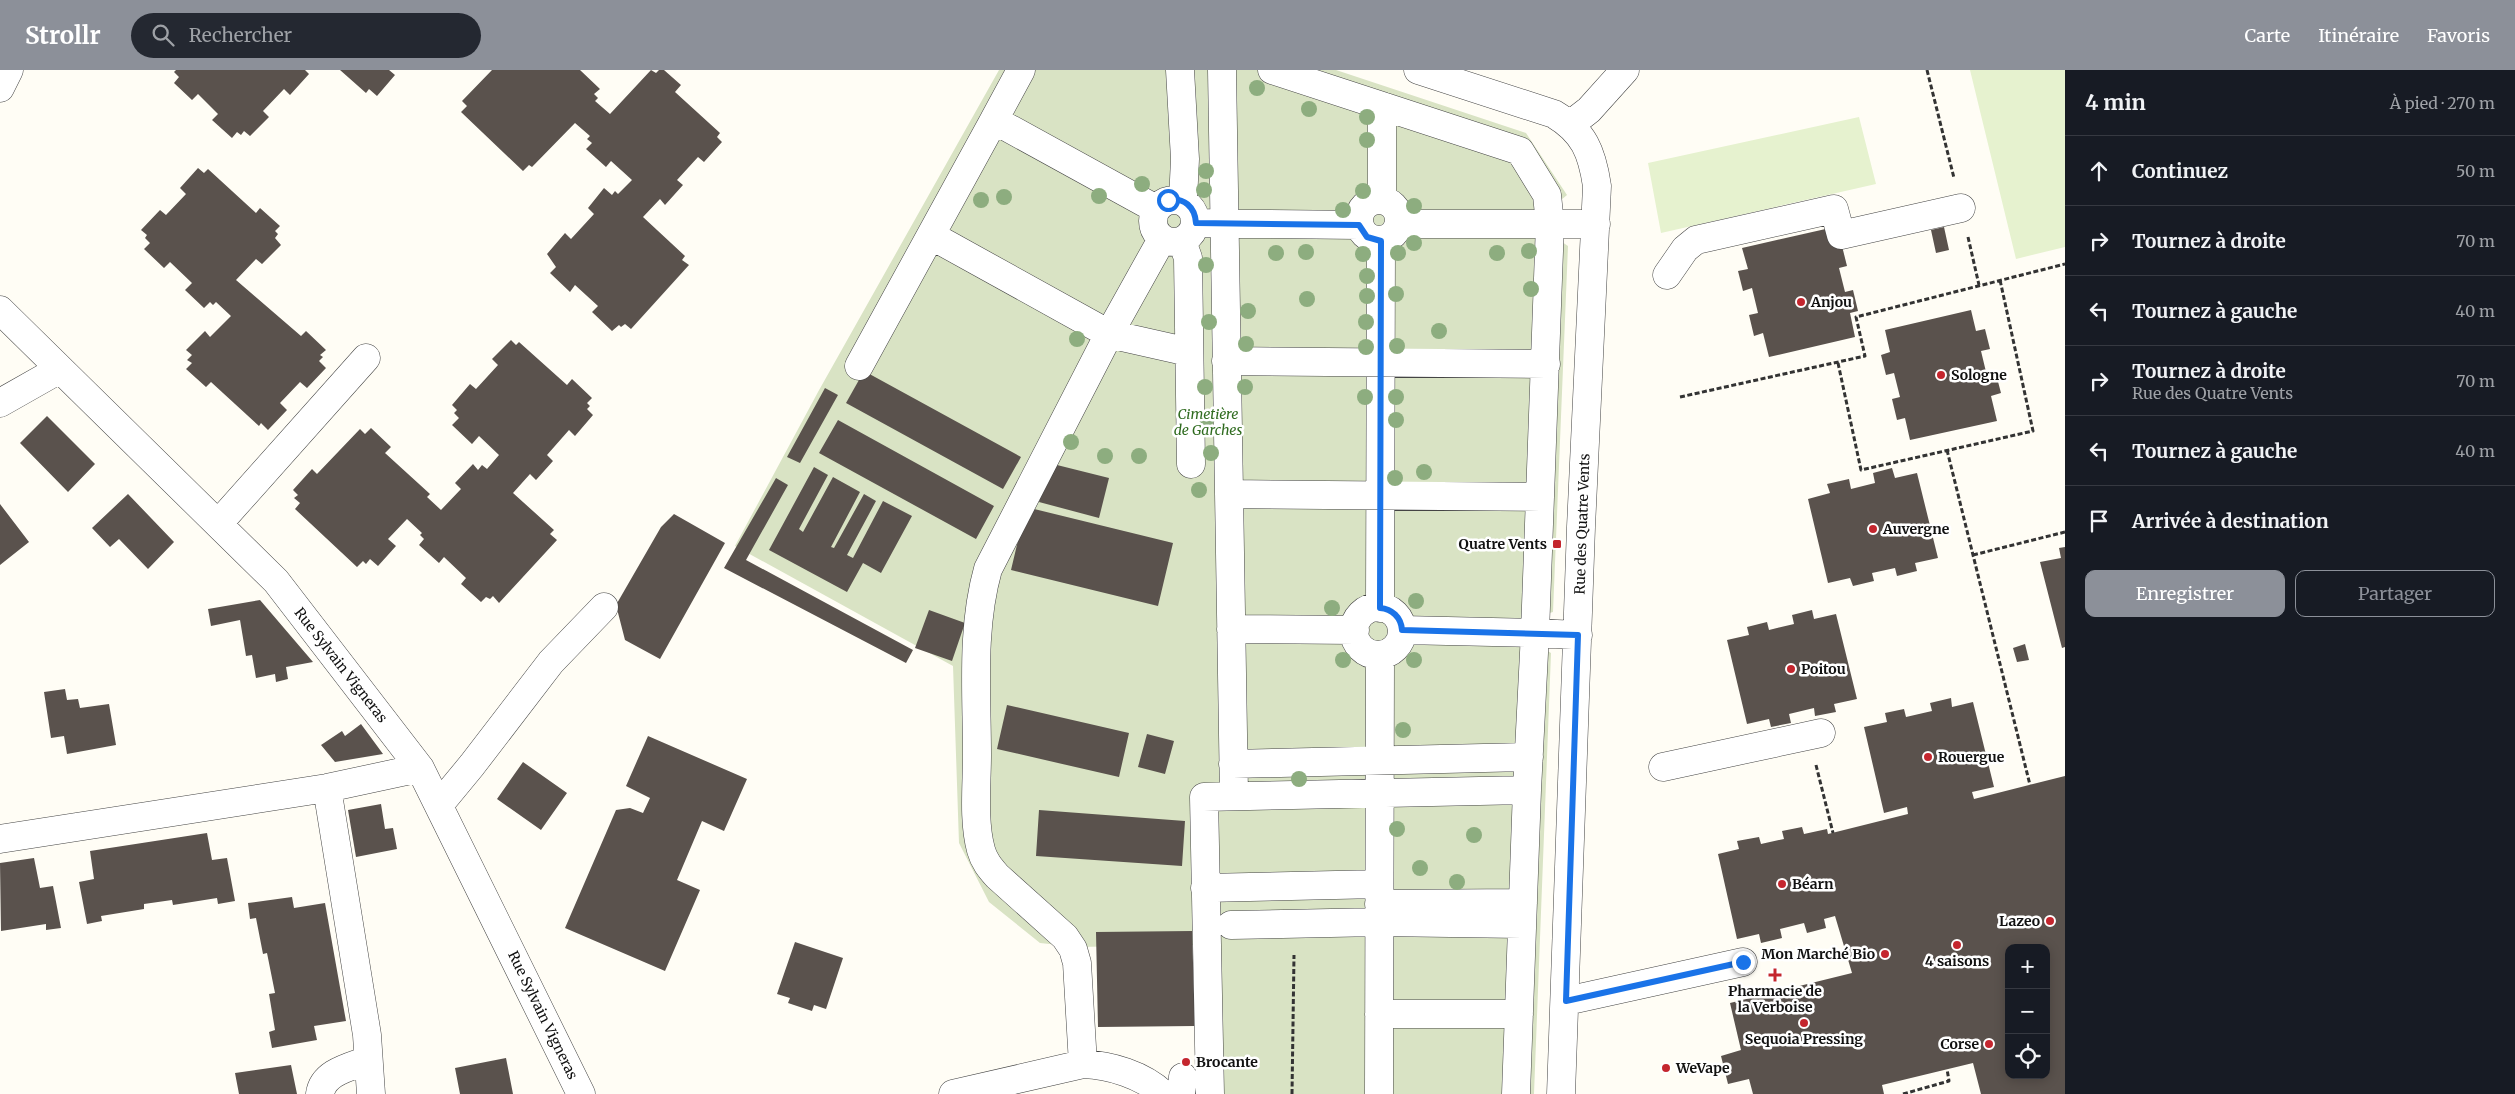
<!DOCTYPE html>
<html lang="fr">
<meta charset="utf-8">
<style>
:root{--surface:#171b24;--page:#242831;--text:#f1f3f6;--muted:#9ea1a6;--line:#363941;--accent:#8c9099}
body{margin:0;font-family:Merriweather,serif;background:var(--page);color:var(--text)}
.controls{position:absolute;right:15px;bottom:15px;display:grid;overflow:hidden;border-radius:10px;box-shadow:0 2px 12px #0003}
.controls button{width:45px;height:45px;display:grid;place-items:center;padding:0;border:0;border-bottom:1px solid var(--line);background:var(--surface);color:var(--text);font:25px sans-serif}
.stop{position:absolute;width:15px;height:15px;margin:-11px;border:4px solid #1a73e8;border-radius:50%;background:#fff}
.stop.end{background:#1a73e8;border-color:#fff;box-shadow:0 1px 5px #0008}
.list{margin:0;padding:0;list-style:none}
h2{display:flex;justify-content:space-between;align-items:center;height:65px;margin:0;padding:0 20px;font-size:21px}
h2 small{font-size:16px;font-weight:400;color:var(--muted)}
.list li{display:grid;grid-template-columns:32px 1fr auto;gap:15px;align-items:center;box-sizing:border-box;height:70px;padding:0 20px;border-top:1px solid var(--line)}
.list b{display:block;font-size:19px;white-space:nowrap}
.list p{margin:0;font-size:16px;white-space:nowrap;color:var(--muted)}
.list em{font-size:16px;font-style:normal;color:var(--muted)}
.actions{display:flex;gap:10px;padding:15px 20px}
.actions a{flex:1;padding:11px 0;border:1px solid var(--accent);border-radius:10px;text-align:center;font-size:18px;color:var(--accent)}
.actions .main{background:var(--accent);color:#fff}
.icon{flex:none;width:28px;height:28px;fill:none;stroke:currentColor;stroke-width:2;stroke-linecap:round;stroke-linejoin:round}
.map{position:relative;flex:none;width:2065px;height:1024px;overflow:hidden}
header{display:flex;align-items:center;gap:30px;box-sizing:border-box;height:70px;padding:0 25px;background:var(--accent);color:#fff}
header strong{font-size:24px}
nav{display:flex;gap:28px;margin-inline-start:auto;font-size:18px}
.search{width:350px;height:45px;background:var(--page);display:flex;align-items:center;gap:12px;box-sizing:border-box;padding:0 18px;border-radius:28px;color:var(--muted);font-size:19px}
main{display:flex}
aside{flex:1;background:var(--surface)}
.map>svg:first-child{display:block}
</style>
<header>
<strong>Strollr</strong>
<div class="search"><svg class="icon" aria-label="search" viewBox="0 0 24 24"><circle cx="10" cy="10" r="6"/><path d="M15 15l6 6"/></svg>Rechercher</div>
<nav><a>Carte</a><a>Itinéraire</a><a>Favoris</a></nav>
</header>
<main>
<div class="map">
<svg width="2065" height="1024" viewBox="0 0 2065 1024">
<rect width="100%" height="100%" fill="#fffdf5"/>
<!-- cemetery -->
<path fill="#d9e3c4" d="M999,0H1336L1526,63L1567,125L1561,130L1562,172L1568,176L1553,542L1546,544V580L1551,583L1534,1024H1199L1195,875L1077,877L1040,873L989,832L959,773L953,596L735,476L818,322Z"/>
<!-- pitch -->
<path fill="#e6f2cf" d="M1970,0H2065V177L2016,189Z
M1859,47L1876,114L1661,163L1648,93Z"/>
<!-- building -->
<path fill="#5a524d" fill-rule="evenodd" d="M176,0H305L309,4L290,25L284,19L263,41L269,47L250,66L244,61L241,65L237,62L232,68L212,50L218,44L198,24L192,30L174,13L179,7L174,2Z
M340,0H389L395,5L377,26L369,19L366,23Z
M492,0H580L600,19L594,24L598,28L595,31L610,44L651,0L656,3L659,0H664L681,15L675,22L720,63L717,67L722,72L704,92L698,87L677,110L683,115L665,135L660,129L643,147L685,186L682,190L689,195L631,259L625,254L621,257L619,255L612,261L592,242L598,236L575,215L570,222L550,203L556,197L547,184L565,163L571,169L594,144L588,138L604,118L612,125L615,121L618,124L632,110L611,91L606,97L586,79L592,73L587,69L590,66L575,53L532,97L529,95L523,101L461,42L467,36L462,31Z
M198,98L204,103L208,99L256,143L260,138L280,156L275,161L278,164L275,168L281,175L262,194L256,189L236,210L301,266L306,261L326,280L320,285L323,287L319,291L326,298L307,318L300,312L280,333L287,340L268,360L261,353L259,356L211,312L206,317L186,299L192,293L187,290L192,285L186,280L205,261L210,267L231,246L216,232L213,235L210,232L204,238L185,220L192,213L170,192L164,198L144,179L150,173L145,168L147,165L141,160L160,140L166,145L186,124L180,118Z
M1944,157L1949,180L1936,183L1931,160Z
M1830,158L1835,178L1842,176L1847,196L1839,198L1845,222L1853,220L1858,241L1850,243L1855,267L1769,287L1763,263L1754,266L1749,245L1758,243L1752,218L1743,221L1738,201L1748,199L1742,178Z
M1971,240L1976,261L1985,259L1990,279L1981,281L1987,306L1996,304L2001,323L1991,326L1997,351L1910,370L1905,348L1897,350L1892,329L1900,327L1894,303L1886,305L1881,285L1890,282L1885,260Z
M511,270L516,275L519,272L567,315L572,309L592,328L587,333L590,336L587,339L593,345L575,366L569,360L547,385L553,391L536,410L530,404L513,423L554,460L550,464L557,470L499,533L493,526L490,529L486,527L481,532L461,514L466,508L444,487L439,493L419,475L424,469L420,465L422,463L407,449L388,469L396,476L378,496L370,489L366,494L363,491L357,497L295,439L300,433L294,428L298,425L293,420L312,399L317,404L360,359L365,364L371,358L391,377L385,383L430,424L427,427L441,440L461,419L455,413L473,394L478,400L482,395L487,399L499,385L479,366L472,374L452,355L459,348L454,343L457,340L452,335L470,314L476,319L498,295L492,289Z
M864,301L1021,387L1003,419L846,333Z
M825,318L838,325L800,393L787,387Z
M47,346L95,394L68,422L20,373Z
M838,350L994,436L976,469L819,383Z
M1049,393L1109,408L1099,448L1039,432Z
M814,397L828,405L799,459L803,462L833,407L860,422L831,477L834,478L864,424L876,431L847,485L853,488L883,431L912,446L881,503L863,493L847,522L769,480Z
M1892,398L1895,408L1917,403L1938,488L1915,493L1917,501L1897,506L1895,498L1872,503L1874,511L1853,516L1850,508L1828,513L1808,429L1830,423L1827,414L1849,409L1851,419L1875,413L1873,403Z
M776,408L788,415L746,490L913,580L906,593L724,498Z
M128,424L174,472L148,499L119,469L110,477L92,458Z
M0,434L29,472L0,495Z
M1026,437L1173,473L1158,536L1011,500Z
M674,444L725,473L660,589L625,570L616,535L661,457Z
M2065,477V577L2062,578L2040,492L2061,488L2059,478Z
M260,530L313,592L286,597L288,609L276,612L275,604L256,608L252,585L246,586L240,550L211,556L208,539Z
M929,540L965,553L952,591L915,578Z
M1812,540L1814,549L1836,544L1857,629L1834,634L1836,642L1815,646L1814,638L1789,644L1791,653L1771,657L1769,649L1747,654L1727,570L1749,565L1747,557L1767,552L1769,560L1794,554L1792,545Z
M2025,574L2029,590L2017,592L2013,578Z
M65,619L67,630L78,629L80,638L109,634L116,675L67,684L64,666L51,668L44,622Z
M1951,628L1952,637L1973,632L1994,717L1972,722L1974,729L2065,706V1024H1981L1973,993L1882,1015L1884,1024H1753L1749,1009L1728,1014L1721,986L1741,980L1730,933L1852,903L1835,846L1824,849L1826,858L1807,863L1804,853L1780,859L1782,868L1761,873L1759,864L1737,869L1718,784L1739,779L1737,771L1759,767L1761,774L1784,769L1782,761L1802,757L1804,764L1827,759L1828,764L1908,744L1907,737L1884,743L1864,657L1887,652L1885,643L1904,639L1906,647L1932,641L1930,633ZM2009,878H2046V1005H2009Z
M1007,635L1129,663L1119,707L997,679Z
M361,654L383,684L335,692L321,675L342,661L345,666Z
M1147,664L1174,671L1165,704L1138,697Z
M648,666L747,709L724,761L702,751L677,810L700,820L665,901L565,858L616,740L630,738L643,743L650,728L626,716Z
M523,692L567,723L541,760L497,729Z
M381,734L385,759L393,758L397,779L356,787L348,740Z
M1039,740L1185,751L1182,796L1036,786Z
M207,763L212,790L227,788L235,831L218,834L217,828L173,835L172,830L144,834V839L101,846L102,851L87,854L79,812L94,809L90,781Z
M34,788L40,818L53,816L61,858L46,860V854L1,861L0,793Z
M292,827L294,838L325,833L346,951L314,956L317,970L272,978L269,962L275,960L269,924L275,923L267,883L263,884L256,848L250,849L248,833Z
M1192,861L1195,956L1098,957L1096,862Z
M795,872L843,888L826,939L814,935L812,941L788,933L790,928L777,924Z
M506,988L513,1024H460L455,998Z
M291,995L297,1024H239L235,1003Z"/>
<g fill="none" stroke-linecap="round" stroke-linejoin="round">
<!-- minor casing -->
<g stroke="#444" stroke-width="29">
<path id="minor" d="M1180,0L1185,89L1183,131
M1222,0L1234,724
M1272,0L1520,81L1547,125L1550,154H1596
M1418,0L1554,44C1584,62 1592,82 1597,116L1581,457L1561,1024
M0,18L9,0
M994,50L1021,0
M1571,54L1589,40L1625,0
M1153 151a21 21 0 1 1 42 0a21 21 0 1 1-42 0Z
M1359 150a20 20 0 1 1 40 0a20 20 0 1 1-40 0Z
M1382,130V36
M1196,153L1359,155
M1399,154H1550L1535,563L1578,565
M932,166L1109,264L1189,282
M1182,171L1188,188L1191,394
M1667,205L1685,179L1696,170L1834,139L1841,165L1961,138
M0,240L276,511L420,698L581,1024
M1226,291L1546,294
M859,296L994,50L1156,139
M0,333L60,299
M1229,424L1540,427
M218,454L366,288
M1354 561a24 24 0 1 1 48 0a24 24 0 1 1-48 0Z
M1380,538L1381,171
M1231,559L1355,560
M1233,694L1529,687
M1663,697L1821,663
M327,718L367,965L371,1024
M439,735L472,695L551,592L604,537
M0,769L327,718L420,698
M1205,818L1379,814
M1379,834L1523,833
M1231,855L1379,852L1522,854
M1566,931L1743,892
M1379,944H1519
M1083,994L1077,893L1073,879L1065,867L997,806C990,798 984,791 981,780C973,751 977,715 977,685C977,623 971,559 988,499L1109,264L1162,169
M320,1024C323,1002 350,997 368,990
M953,1024L1083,994C1110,995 1143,1005 1163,1024
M1181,1024L1183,1007
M1210,1024L1204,727L1527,720L1535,563L1402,560
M1379,1024L1380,585
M1516,1024L1527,720"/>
</g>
<!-- path -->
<path stroke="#333" stroke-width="3" stroke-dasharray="5 2.5" stroke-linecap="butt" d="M1927,0L1954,108
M1968,167L1979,215
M1838,293L1861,400L2033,361L2000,210
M1680,327L1865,286L1856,247L2065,194
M1947,380L2030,715
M1973,485L2065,462
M1816,695L1833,763
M1292,1024L1294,885
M1903,1024L1949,1011L1947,999"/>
<!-- minor -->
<use href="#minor" stroke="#fff" stroke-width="28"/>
</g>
<!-- trees -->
<g fill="#8dad7f">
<circle cx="1257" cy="18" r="8"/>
<circle cx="1309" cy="39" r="8"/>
<circle cx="1367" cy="47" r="8"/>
<circle cx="1367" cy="70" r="8"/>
<circle cx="1206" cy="101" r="8"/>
<circle cx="1142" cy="114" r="8"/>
<circle cx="1204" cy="120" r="8"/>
<circle cx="1363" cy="121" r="8"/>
<circle cx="1099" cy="126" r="8"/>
<circle cx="1004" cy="127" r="8"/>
<circle cx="981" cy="130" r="8"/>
<circle cx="1414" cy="136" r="8"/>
<circle cx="1343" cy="140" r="8"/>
<circle cx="1414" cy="173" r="8"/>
<circle cx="1529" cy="181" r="8"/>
<circle cx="1306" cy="182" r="8"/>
<circle cx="1276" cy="183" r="8"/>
<circle cx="1398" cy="183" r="8"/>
<circle cx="1497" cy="183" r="8"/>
<circle cx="1363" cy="184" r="8"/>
<circle cx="1206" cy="195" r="8"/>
<circle cx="1367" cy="206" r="8"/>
<circle cx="1531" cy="219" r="8"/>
<circle cx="1396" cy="224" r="8"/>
<circle cx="1367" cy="226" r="8"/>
<circle cx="1307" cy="229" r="8"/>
<circle cx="1248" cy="241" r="8"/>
<circle cx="1209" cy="252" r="8"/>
<circle cx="1366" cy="252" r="8"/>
<circle cx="1439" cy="261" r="8"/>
<circle cx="1077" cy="269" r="8"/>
<circle cx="1246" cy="274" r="8"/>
<circle cx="1397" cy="276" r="8"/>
<circle cx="1366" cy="277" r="8"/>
<circle cx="1205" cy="317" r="8"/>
<circle cx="1245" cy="317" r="8"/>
<circle cx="1365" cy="327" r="8"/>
<circle cx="1396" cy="327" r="8"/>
<circle cx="1207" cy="348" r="8"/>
<circle cx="1396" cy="350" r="8"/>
<circle cx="1071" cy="372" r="8"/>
<circle cx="1211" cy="383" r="8"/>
<circle cx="1105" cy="386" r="8"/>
<circle cx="1139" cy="386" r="8"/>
<circle cx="1424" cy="402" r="8"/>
<circle cx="1395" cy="408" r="8"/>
<circle cx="1199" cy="420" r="8"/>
<circle cx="1416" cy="531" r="8"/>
<circle cx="1332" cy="538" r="8"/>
<circle cx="1343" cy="590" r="8"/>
<circle cx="1414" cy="590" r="8"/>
<circle cx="1403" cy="660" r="8"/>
<circle cx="1299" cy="709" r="8"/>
<circle cx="1397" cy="759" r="8"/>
<circle cx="1474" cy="765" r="8"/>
<circle cx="1420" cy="798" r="8"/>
<circle cx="1457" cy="812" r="8"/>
</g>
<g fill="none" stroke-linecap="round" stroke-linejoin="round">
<!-- route -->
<path stroke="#1a73e8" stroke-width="6" d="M1168,130C1184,127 1195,137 1196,153L1359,155L1367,167L1381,171L1380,538C1392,539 1401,547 1402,560L1578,565L1566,931L1743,892"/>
</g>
<!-- markers -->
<g fill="#c4262e" stroke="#fff" stroke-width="2">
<circle cx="1801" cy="232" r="5"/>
<circle cx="1941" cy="305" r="5"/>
<circle cx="1873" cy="459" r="5"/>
<rect x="1552" y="469" width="10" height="10" rx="2.5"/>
<circle cx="1791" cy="599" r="5"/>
<circle cx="1928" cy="687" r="5"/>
<circle cx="1782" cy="814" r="5"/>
<circle cx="2050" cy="851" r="5"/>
<circle cx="1957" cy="875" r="5"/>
<circle cx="1885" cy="884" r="5"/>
<path d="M1772.5 897.5h5v5h5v5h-5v5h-5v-5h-5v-5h5z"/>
<circle cx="1804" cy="953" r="5"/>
<circle cx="1989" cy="974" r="5"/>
<circle cx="1186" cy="992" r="5"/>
<circle cx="1666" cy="998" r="5"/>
</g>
<g text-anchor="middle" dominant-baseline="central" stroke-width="5" stroke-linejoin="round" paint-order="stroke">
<!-- poi labels -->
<g font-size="14" font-weight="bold" fill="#111" stroke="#fff" text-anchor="start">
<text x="1811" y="232">Anjou</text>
<text x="1951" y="305">Sologne</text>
<text x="1883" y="459">Auvergne</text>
<text x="1547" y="474" text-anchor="end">Quatre Vents</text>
<text x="1801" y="599">Poitou</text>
<text x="1938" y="687">Rouergue</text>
<text x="1792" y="814">Béarn</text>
<text x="2040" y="851" text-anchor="end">Lazeo</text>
<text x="1875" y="884" text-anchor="end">Mon Marché Bio</text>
<text x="1957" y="891" text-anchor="middle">4 saisons</text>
<text x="1775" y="921" text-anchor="middle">Pharmacie de<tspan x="1775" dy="16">la Verboise</tspan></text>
<text x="1804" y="969" text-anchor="middle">Sequoia Pressing</text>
<text x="1979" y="974" text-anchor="end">Corse</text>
<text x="1196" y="992">Brocante</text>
<text x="1676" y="998">WeVape</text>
</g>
<!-- park labels -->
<g font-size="14" font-style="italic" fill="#2f6b1f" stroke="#fff">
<text x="1208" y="344">Cimetière<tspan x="1208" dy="16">de Garches</tspan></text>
</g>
<!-- street labels -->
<g font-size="14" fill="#111" stroke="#fff">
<text transform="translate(1582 454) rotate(-88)">Rue des Quatre Vents</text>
<text transform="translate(341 595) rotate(52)">Rue Sylvain Vigneras</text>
<text transform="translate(543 945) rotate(64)">Rue Sylvain Vigneras</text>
</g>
</g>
</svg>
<div class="controls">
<button>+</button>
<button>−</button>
<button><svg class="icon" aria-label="locate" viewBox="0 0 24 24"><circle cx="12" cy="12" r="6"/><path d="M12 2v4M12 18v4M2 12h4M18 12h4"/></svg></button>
</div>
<div class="stop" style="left:1168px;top:130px"></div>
<div class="stop end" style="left:1743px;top:892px"></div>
</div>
<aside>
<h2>4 min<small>À pied · 270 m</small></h2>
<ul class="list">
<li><svg class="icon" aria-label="ahead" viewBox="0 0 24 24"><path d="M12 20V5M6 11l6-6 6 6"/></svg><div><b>Continuez</b></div><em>50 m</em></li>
<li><svg class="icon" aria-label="right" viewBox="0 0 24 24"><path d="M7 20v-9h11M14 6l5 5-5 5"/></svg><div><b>Tournez à droite</b></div><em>70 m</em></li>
<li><svg class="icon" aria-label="left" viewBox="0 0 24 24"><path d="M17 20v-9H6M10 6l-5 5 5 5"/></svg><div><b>Tournez à gauche</b></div><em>40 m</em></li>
<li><svg class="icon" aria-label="right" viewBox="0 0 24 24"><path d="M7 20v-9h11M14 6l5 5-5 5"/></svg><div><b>Tournez à droite</b><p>Rue des Quatre Vents</p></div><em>70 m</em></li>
<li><svg class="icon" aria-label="left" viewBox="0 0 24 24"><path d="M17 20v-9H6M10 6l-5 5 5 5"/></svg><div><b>Tournez à gauche</b></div><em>40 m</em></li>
<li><svg class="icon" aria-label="arrive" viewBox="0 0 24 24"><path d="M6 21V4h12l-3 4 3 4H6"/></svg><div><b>Arrivée à destination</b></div></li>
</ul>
<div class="actions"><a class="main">Enregistrer</a><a>Partager</a></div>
</aside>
</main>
